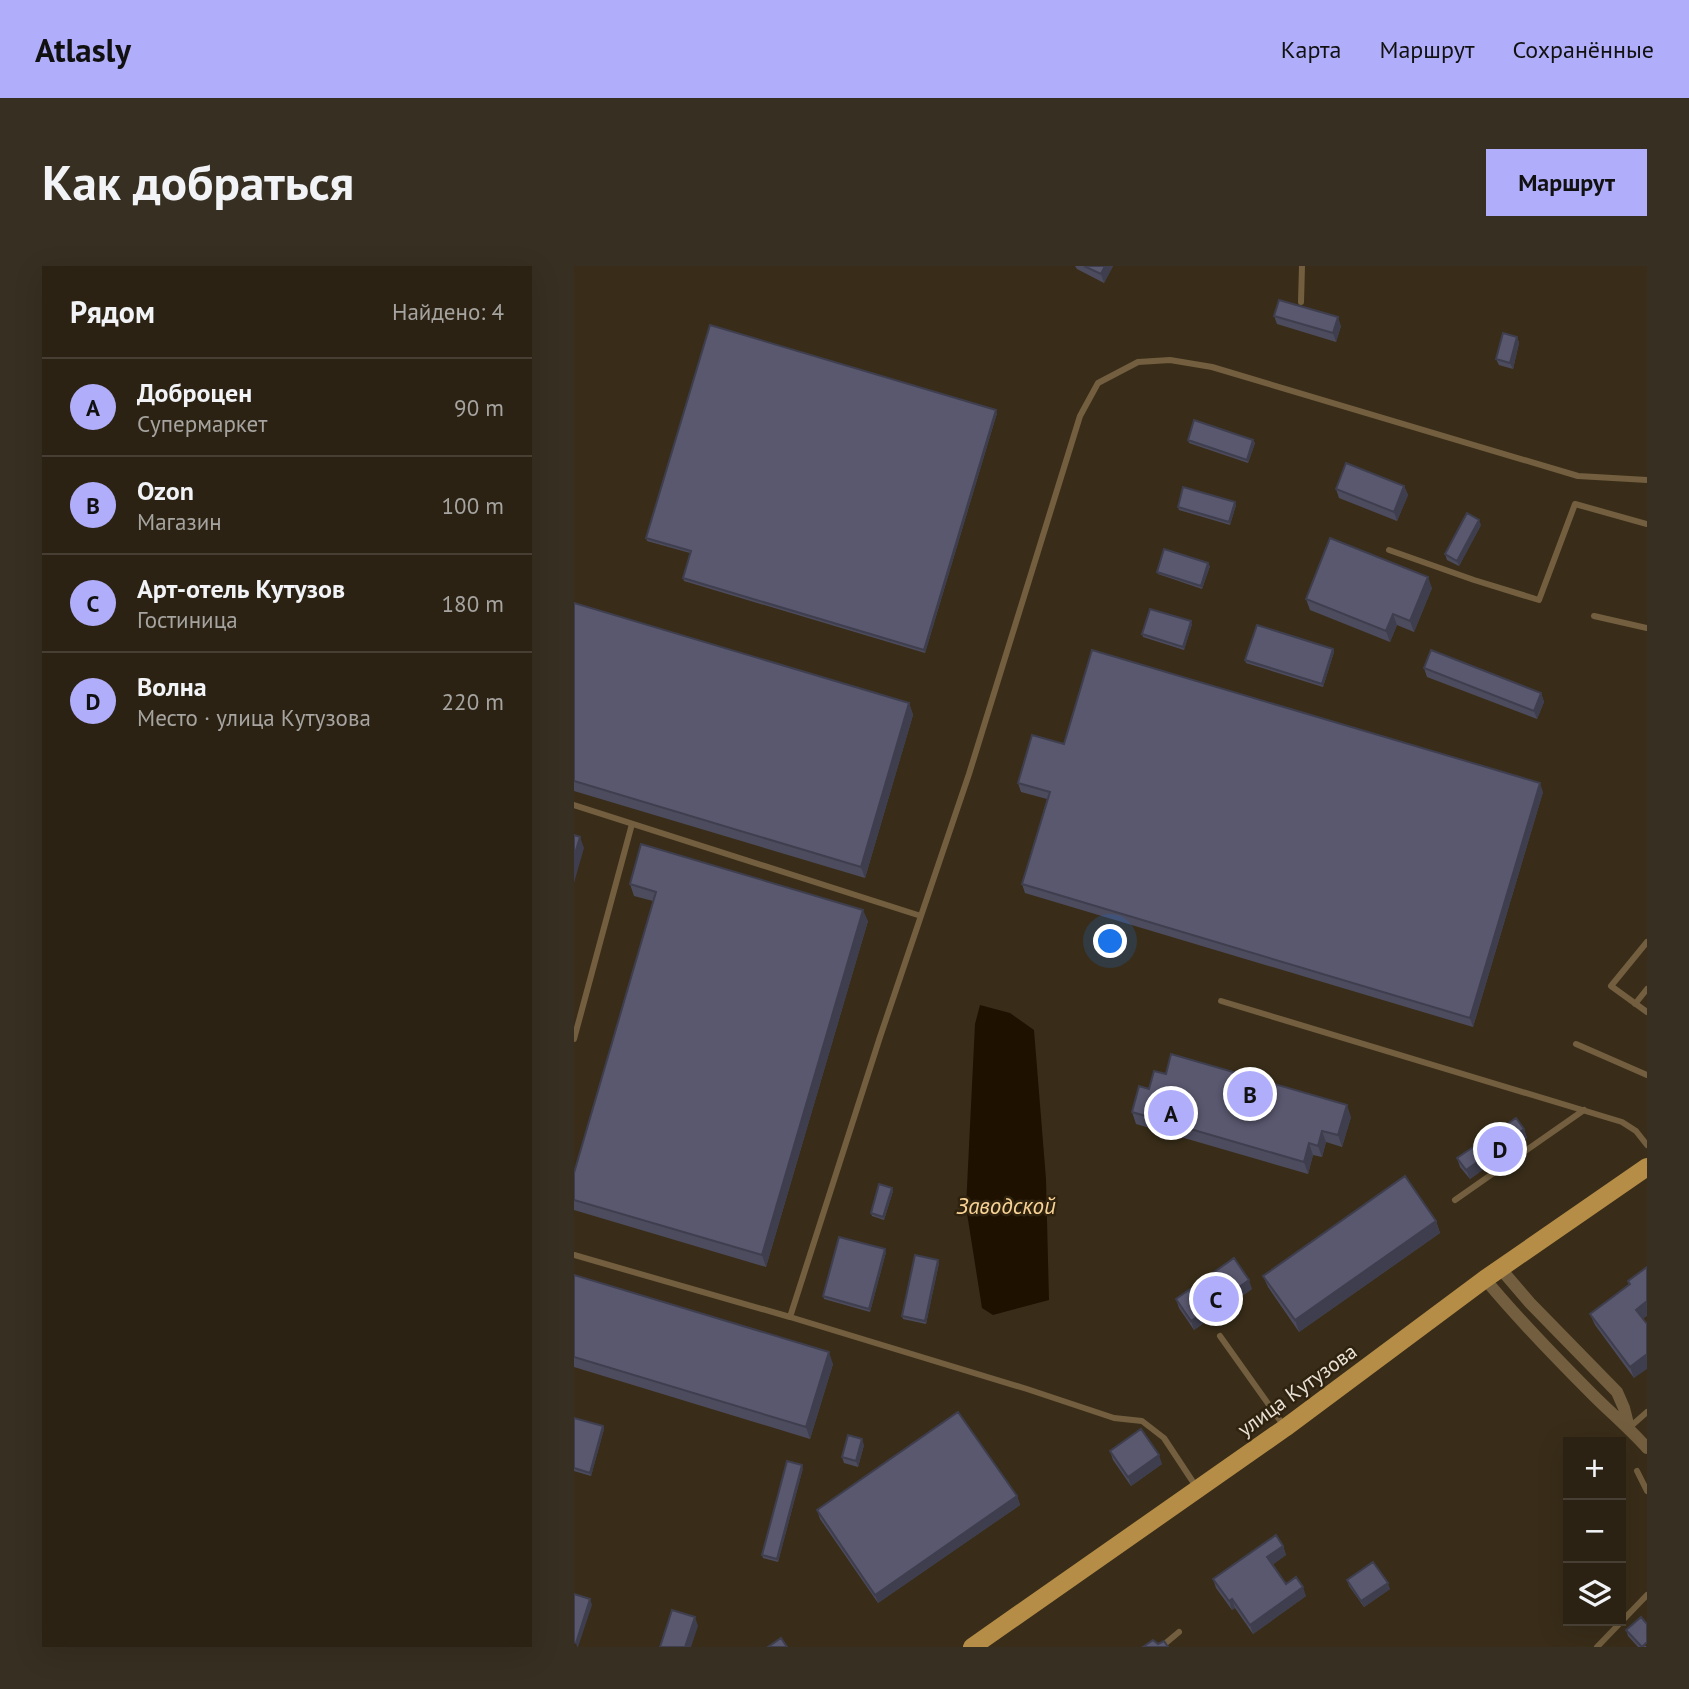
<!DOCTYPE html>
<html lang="ru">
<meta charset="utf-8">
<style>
:root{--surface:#2b2213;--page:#372f21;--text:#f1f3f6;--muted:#a6a4a0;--line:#473f33;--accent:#b0adfa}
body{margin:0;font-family:"PT Sans",sans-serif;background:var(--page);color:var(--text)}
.controls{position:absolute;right:21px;bottom:21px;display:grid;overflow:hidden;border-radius:0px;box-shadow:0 7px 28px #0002}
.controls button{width:63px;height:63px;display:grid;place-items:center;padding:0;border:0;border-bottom:2px solid var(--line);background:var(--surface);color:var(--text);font:35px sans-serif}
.you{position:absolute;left:537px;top:676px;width:24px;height:24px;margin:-18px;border:5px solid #fff;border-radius:50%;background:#1a73e8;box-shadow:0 0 0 10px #1a73e833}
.badge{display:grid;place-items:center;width:46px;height:46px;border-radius:50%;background:var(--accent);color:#111;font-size:23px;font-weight:700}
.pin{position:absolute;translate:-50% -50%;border:4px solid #fff;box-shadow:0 2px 7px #0006}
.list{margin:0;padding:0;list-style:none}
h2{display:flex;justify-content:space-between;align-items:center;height:91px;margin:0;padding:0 28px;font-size:30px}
h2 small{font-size:23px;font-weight:400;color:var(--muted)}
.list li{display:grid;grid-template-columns:46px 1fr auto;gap:21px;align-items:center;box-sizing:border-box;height:98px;padding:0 28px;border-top:2px solid var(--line)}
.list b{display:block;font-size:26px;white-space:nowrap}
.list p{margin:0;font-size:23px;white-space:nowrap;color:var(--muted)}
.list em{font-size:23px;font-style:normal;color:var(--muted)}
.icon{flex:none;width:38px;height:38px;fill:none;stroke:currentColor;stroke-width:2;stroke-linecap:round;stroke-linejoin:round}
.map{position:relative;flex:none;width:1073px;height:1381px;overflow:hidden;border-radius:0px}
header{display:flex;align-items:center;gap:42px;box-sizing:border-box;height:98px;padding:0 35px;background:var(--accent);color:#111}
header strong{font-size:33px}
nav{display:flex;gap:38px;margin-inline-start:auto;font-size:24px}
.intro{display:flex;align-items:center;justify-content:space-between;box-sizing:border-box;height:168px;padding:0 42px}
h1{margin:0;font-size:49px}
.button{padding:18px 32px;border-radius:0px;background:var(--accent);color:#111;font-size:24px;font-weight:700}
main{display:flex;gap:42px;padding:0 42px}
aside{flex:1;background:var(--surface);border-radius:0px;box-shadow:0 7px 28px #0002}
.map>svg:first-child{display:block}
</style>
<header>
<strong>Atlasly</strong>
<nav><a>Карта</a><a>Маршрут</a><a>Сохранённые</a></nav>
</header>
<div class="intro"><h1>Как добраться</h1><a class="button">Маршрут</a></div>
<main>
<aside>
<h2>Рядом<small>Найдено: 4</small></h2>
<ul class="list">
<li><span class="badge">A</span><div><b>Доброцен</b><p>Супермаркет</p></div><em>90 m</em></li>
<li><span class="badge">B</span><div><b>Ozon</b><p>Магазин</p></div><em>100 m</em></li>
<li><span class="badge">C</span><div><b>Арт-отель Кутузов</b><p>Гостиница</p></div><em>180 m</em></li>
<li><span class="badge">D</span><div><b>Волна</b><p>Место · улица Кутузова</p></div><em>220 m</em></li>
</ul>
</aside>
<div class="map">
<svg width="1073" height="1381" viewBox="0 0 1073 1381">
<rect width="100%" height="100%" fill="#392d19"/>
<!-- water -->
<path fill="#1f1100" d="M406,739L436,747L460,764L472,913L475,1034L419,1049L408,1042L392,941L401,758Z"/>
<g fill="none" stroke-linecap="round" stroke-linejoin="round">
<!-- lane -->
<path stroke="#735f3f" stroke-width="6" d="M727,36L728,0
M815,284L900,314L965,334L1001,238L1073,258
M1020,350L1073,362
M0,539L347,650
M1073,676L1037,720L1073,746
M647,735L1048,856L1062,865L1073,879
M1061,738L1073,723
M0,773L58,558
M1002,778L1073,809
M881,934L1010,844
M0,989L216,1051
M646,1070L710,1160
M1056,1161L1073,1146
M1063,1205L1073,1225
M623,1222L590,1172L568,1155L540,1152L453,1123L216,1051L306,771L395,508L506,150L524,117L564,96L596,94L638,101L1004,210L1073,214
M587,1381L605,1366
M1023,1381L1073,1329"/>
<!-- street -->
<path stroke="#735f3f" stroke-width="12" d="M926,1002L956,1037L1043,1126L1050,1142L1055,1162
M911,1013C944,1053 981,1091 1019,1129C1037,1147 1056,1163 1073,1182"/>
<!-- primary -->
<path stroke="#b68d47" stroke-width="18" d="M398,1381L711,1162L911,1013L1073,901"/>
</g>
<!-- wall -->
<path fill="#4d4c5f" d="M501,0H539L530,17L503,3Z
M700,50L767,60L762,76L703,58Z
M943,71L945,77L939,103L925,99L922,93Z
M423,147L351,387L110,315L109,312L116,287L73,275L72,272Z
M614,174H679L681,177L674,197L615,177Z
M830,220L834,229L823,255L765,232L762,223Z
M662,239L656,259L605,244L604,241Z
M907,259L885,300L873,294L871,288Z
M636,300L628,323L584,308L583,306Z
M858,322L840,366L823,359L816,376L736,344L732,333Z
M0,337L335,437L339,449L291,612L0,525Z
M618,358L610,384L569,371L568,368Z
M759,383L760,386L749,421L672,397L671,394Z
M850,402L967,427L970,436L963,453L853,411Z
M490,478L969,526L899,761L451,627L448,618L473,533L447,526L444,517Z
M56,618L294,655L192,1001L0,944V907L79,635L60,630Z
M592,808L777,851L768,881L752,876L748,891L739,889L734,908L562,858L558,846L575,823Z
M950,863L953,872L896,913L886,901L883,892Z
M318,922L319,925L310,954L298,950L297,947Z
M862,955L866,967L725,1066L694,1021L689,1010Z
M312,986L296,1046L250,1033L249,1030Z
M365,997L352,1058L329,1053L328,1050Z
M1073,1001L1069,1053L1060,1112L1021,1059L1016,1048L1055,1019L1054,1015Z
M0,1009L259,1098L236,1173L0,1101Z
M678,1023L620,1064L605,1042L602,1033Z
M0,1152L29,1160L30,1163L17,1210L0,1205Z
M290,1179L284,1201L270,1197L268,1191Z
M536,1185L588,1198L557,1220L539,1194Z
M229,1202L204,1296L189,1292L188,1289Z
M443,1230L446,1239L304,1337L246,1253L243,1244Z
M709,1280L712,1289L699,1298L712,1318L732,1330L679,1368L661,1342L658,1344L642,1322L639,1313Z
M773,1314L816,1323L790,1341L775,1320Z
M1052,1364L1073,1381H1064L1054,1370Z"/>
<!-- shaded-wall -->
<path fill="#3e3e4e" d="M531,0H539L530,17L527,8Z
M764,51L767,60L762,76L759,67Z
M943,71L945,77L939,103L936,97Z
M422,144L423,147L351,387L350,384Z
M679,174L681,177L674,197L673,194Z
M830,220L834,229L823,255L820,246Z
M661,236L662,239L656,259L655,256Z
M905,254L907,259L885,300L883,295Z
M634,297L636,300L628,323L627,320Z
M854,311L858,322L840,366L836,355Z
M819,348L823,359L816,376L812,365Z
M617,355L618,358L610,384L609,381Z
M759,383L760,386L749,421L748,418Z
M967,427L970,436L963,453L960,445Z
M335,437L339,449L291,612L287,601Z
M966,517L969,526L899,761L896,752Z
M6,571L10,582L0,617V591Z
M289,644L294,655L192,1001L188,989Z
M773,839L777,851L768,881L764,869Z
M950,863L953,872L896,913L892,904Z
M748,865L752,876L748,891L744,880Z
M735,877L739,889L734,908L730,896Z
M318,922L319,925L310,954L309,951Z
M862,955L866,967L725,1066L721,1054Z
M311,983L312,986L296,1046L295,1043Z
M364,994L365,997L352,1058L351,1055Z
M675,1014L678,1023L620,1064L617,1055Z
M1073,1035V1050L1066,1055L1062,1044Z
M255,1086L259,1098L236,1173L232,1161Z
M1073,1088V1103L1060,1112L1056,1101Z
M29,1160L30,1163L17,1210L16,1207Z
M288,1173L290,1179L284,1201L282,1195Z
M585,1189L588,1198L557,1220L554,1211Z
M228,1199L229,1202L204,1296L203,1293Z
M443,1230L446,1239L304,1337L301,1329Z
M709,1280L712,1289L697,1300L693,1291Z
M814,1317L816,1323L790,1341L787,1335Z
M729,1321L732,1330L679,1368L676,1359Z
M16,1333L18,1339L4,1381H3L2,1377Z
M658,1333L661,1342L658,1344L655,1335Z
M121,1351L124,1360L117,1381H111Z"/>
<!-- building -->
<path fill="#59586f" stroke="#3e3e4e" stroke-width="2" d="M510,0H531L527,8Z
M705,34L764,51L759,67L700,50Z
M136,59L422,144L350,384L109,312L117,285L72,272Z
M929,67L943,71L936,97L922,93Z
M620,154L679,174L673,194L614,174Z
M772,197L830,220L820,246L762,223Z
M609,221L661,236L655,256L604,241Z
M893,247L905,254L883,295L871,288Z
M756,272L854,311L836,355L819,348L812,365L732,333Z
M590,283L634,297L627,320L583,306Z
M0,337L335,437L287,601L0,515Z
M576,343L617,355L609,381L568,368Z
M683,359L759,383L748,418L671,394Z
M518,384L966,517L896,752L448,618L476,526L444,517L458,469L490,478Z
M857,384L967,427L960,445L850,402Z
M0,569L6,571L0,591Z
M67,578L289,644L188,989L0,934V907L82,626L56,618Z
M597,788L773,839L764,869L748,865L744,880L735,877L730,896L558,846L565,820L575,823L580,805L592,808Z
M942,852L950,863L892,904L883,892Z
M831,910L862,955L721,1054L689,1010Z
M305,918L318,922L309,951L297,947Z
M265,971L311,983L295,1043L249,1030Z
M341,989L364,994L351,1055L328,1050Z
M660,992L675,1014L617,1055L602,1033Z
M1073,1001V1035L1062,1044L1073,1058V1088L1056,1101L1016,1048L1056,1018L1054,1015Z
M0,1009L255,1086L232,1161L0,1091Z
M384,1146L443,1230L301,1329L243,1244Z
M0,1152L29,1160L16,1207L0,1202Z
M567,1163L585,1189L554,1211L536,1185Z
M274,1169L288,1173L282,1195L268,1191Z
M213,1195L228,1199L203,1293L188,1289Z
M702,1269L709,1280L693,1291L712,1318L722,1311L729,1321L676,1359L658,1333L655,1335L639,1313Z
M799,1296L814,1317L787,1335L773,1314Z
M0,1328L16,1333L2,1377L0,1376Z
M98,1344L121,1351L111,1381H86Z
M1067,1351L1073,1358V1376L1068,1381L1052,1364Z
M207,1372L213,1381H194Z
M579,1374L584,1378L590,1375L594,1381H569Z"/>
<g text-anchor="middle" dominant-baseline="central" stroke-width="5" stroke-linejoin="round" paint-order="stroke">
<!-- street labels -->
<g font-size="21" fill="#e9e1d5" stroke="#2f230f">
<text transform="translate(723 1124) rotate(-36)">улица Кутузова</text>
</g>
<!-- water labels -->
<g font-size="23" font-style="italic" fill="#f9d396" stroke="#2f230f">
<text x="432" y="939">Заводской</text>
</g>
</g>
</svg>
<div class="controls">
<button>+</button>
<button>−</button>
<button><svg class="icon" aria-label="layers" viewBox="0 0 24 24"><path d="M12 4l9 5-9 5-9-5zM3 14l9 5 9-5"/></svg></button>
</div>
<div class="you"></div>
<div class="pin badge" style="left:597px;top:847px">A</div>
<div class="pin badge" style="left:676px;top:828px">B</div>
<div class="pin badge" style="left:642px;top:1033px">C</div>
<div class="pin badge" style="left:926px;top:883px">D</div>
</div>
</main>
